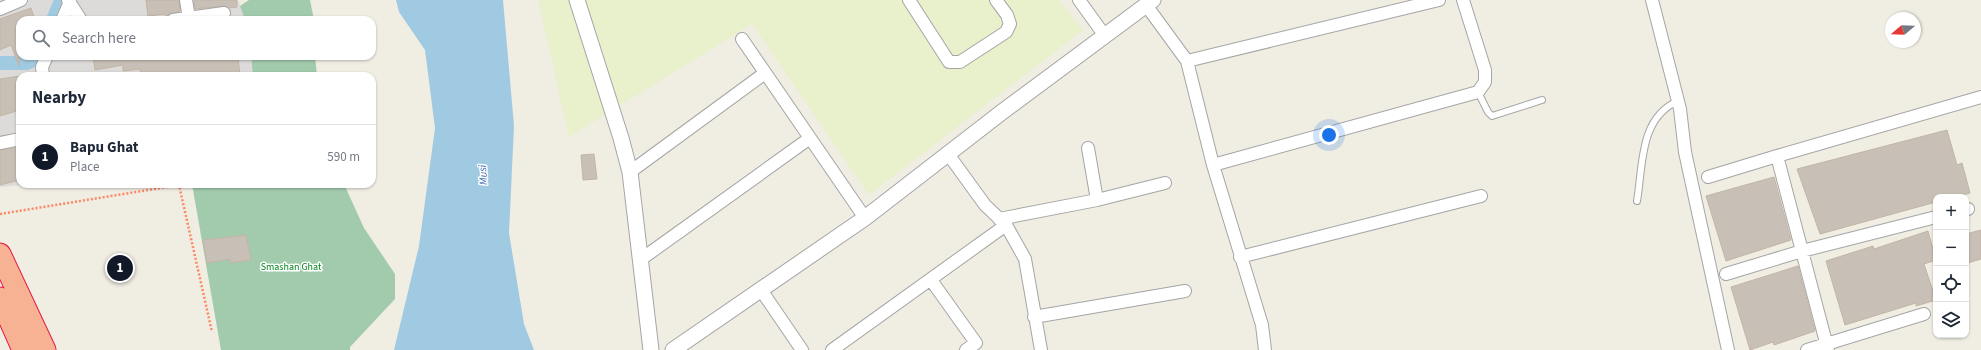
<!DOCTYPE html>
<meta charset="utf-8">
<style>
:root{--surface:#fff;--page:#f2f2f3;--text:#1f2937;--muted:#747a83;--line:#e0e1e3;--accent:#111827}
body{margin:0;font-family:"Source Sans 3",sans-serif;background:var(--page);color:var(--text)}
.controls{position:absolute;right:12px;bottom:12px;display:grid;overflow:hidden;border-radius:8px;box-shadow:0 1px 3px #0004}
.controls button{width:36px;height:36px;display:grid;place-items:center;padding:0;border:0;border-bottom:1px solid var(--line);background:var(--surface);color:var(--text);font:20px sans-serif}
.compass{position:absolute;left:1885px;top:12px;width:36px;height:36px;border-radius:50%;background:var(--surface);box-shadow:0 1px 3px #0004;rotate:251deg}
.you{position:absolute;left:1329px;top:135px;width:14px;height:14px;margin:-10px;border:3px solid #fff;border-radius:50%;background:#1a73e8;box-shadow:0 0 0 6px #1a73e833}
.badge{display:grid;place-items:center;width:26px;height:26px;border-radius:50%;background:var(--accent);color:#fff;font-size:13px;font-weight:700}
.pin{position:absolute;translate:-50% -50%;border:2px solid #fff;box-shadow:0 1px 4px #0006}
.list{margin:0;padding:0;list-style:none}
h2{display:flex;justify-content:space-between;align-items:center;height:52px;margin:0;padding:0 16px;font-size:17px}
h2 small{font-size:13px;font-weight:400;color:var(--muted)}
.list li{display:grid;grid-template-columns:26px 1fr auto;gap:12px;align-items:center;box-sizing:border-box;height:64px;padding:0 16px;border-top:1px solid var(--line)}
.list b{display:block;font-size:15px;white-space:nowrap}
.list p{margin:0;font-size:13px;white-space:nowrap;color:var(--muted)}
.list em{font-size:13px;font-style:normal;color:var(--muted)}
.icon{flex:none;width:22px;height:22px;fill:none;stroke:currentColor;stroke-width:2;stroke-linecap:round;stroke-linejoin:round}
.map{position:relative;flex:none;width:1981px;height:350px;overflow:hidden}
.search{position:absolute;background:var(--surface);box-shadow:0 1px 3px #0004;left:16px;top:16px;width:360px;height:44px;display:flex;align-items:center;gap:10px;box-sizing:border-box;padding:0 14px;border-radius:12px;color:var(--muted);font-size:15px}
.panel{position:absolute;background:var(--surface);box-shadow:0 1px 3px #0004;left:16px;top:72px;width:360px;height:116px;border-radius:12px}
.map>svg:first-child{display:block}
</style>
<div class="map">
<svg width="1981" height="350" viewBox="0 0 1981 350">
<rect width="100%" height="100%" fill="#f0ede3"/>
<!-- residential -->
<path fill="#dcdbda" d="M0,0H238L245,20H20V56H251L253,76H20V184H31L0,187Z"/>
<!-- farmland -->
<path fill="#e9f0cc" d="M538,0H1059L1083,30L869,195L752,24L569,137Z"/>
<!-- cemetery -->
<path fill="#a2caad" d="M249,0H310L314,20H245L240,6Z
M251,56H315L317,76H253Z
M192,184H344L364,228L395,274V299L350,347V350H221Z"/>
<!-- water -->
<path fill="#a0cae1" d="M396,0H503L514,126L509,233L524,324L534,350H394L419,246L435,128L425,50L399,12Z"/>
<g fill="none" stroke-linecap="round" stroke-linejoin="round">
<!-- canal -->
<path stroke="#a0cae1" stroke-width="14" d="M53,20L59,5L63,0
M0,63H27L42,56"/>
</g>
<!-- building -->
<path fill="#c8c0b6" stroke="#c2b5a4" d="M146,0H179L180,11L169,14L166,19L165,14L148,16Z
M194,0H237V7L229,8L223,6L195,9Z
M31,8L35,20H20L19,66L11,45L0,50V19Z
M93,56H216L217,59L238,57L240,76H141L140,69L123,71V65L95,70Z
M20,76V110L0,116V79Z
M1947,130L1957,165L1962,163L1970,193L1955,197H1936V202L1820,234L1797,169Z
M20,147V180L0,185V150Z
M594,154L597,179L583,180L581,155Z
M1774,177L1791,240L1726,261L1706,196Z
M1981,230V259L1968,263L1966,254V234Z
M1928,231L1936,260L1924,264L1936,300L1916,306V303L1845,325L1826,261L1873,246L1874,249Z
M246,235L251,260L230,263V259L207,263L203,240Z
M1798,266L1815,331L1774,345L1773,342L1750,350L1731,287Z"/>
<g fill="none" stroke-linecap="round" stroke-linejoin="round">
<!-- service casing -->
<g stroke="#a5a5a5" stroke-width="8">
<path id="service" d="M1478,92L1488,112L1492,116L1542,100
M1637,201C1643,166 1639,118 1678,101"/>
</g>
<!-- minor casing -->
<g stroke="#a5a5a5" stroke-width="14">
<path id="minor" d="M68,0L81,20
M186,0L189,18
M909,0L949,62H960L1006,32L1010,24L1007,15L996,0
M1079,0L1105,36
M1652,0L1680,109L1685,152L1728,350
M1146,5L1187,61L1213,165L1262,325L1265,350
M0,9L21,0
M62,20L70,2
M173,20L224,13
M742,39L865,218
M1187,61L1439,0
M43,76L42,67L47,56
M0,143L20,139
M1088,148L1097,200
M948,154L985,205L1006,225L1025,259L1041,350
M1213,165L1478,92L1485,82V70L1463,0
M630,172L765,73
M1708,177L1777,156
M1966,210L1968,209
M999,219L1097,200L1165,183
M1240,257L1481,196
M640,260L810,138
M1726,274L1802,251L1936,217
M931,280L976,343L966,350
M761,290L802,350
M1034,317L1185,291
M832,350L1006,225
M1807,350L1924,314
M1828,350L1777,156L1981,97"/>
</g>
<!-- tertiary casing -->
<g stroke="#a5a5a5" stroke-width="17">
<path id="tertiary" d="M577,0L621,138L630,172L651,350
M673,350L865,218L1002,112L1153,0"/>
</g>
<!-- trunk casing -->
<g stroke="#e61744" stroke-width="23">
<path id="trunk" d="M0,254L45,350
M0,298L23,350"/>
</g>
<!-- path -->
<path stroke="#ff8764" stroke-width="2.5" stroke-dasharray="2 2" stroke-linecap="butt" d="M0,214L179,185L212,332"/>
<!-- service -->
<use href="#service" stroke="#fff" stroke-width="6"/>
<!-- minor -->
<use href="#minor" stroke="#fff" stroke-width="12"/>
<!-- tertiary -->
<use href="#tertiary" stroke="#fff" stroke-width="15"/>
<!-- trunk -->
<use href="#trunk" stroke="#f6b292" stroke-width="21"/>
</g>
<g text-anchor="middle" dominant-baseline="central" stroke-width="3" stroke-linejoin="round" paint-order="stroke">
<!-- park labels -->
<g font-size="10" fill="#03841e" stroke="#fff">
<text x="291" y="267">Smashan Ghat</text>
</g>
<!-- water labels -->
<g font-size="11" font-style="italic" fill="#436eb4" stroke="#fff">
<text transform="translate(483 175) rotate(-93)">Musi</text>
</g>
</g>
</svg>
<div class="controls">
<button>+</button>
<button>−</button>
<button><svg class="icon" aria-label="locate" viewBox="0 0 24 24"><circle cx="12" cy="12" r="6"/><path d="M12 2v4M12 18v4M2 12h4M18 12h4"/></svg></button>
<button><svg class="icon" aria-label="layers" viewBox="0 0 24 24"><path d="M12 4l9 5-9 5-9-5zM3 14l9 5 9-5"/></svg></button>
</div>
<svg class="compass" viewBox="-18 -18 36 36"><path d="M0-13l5 13h-10z" fill="#e53935"/><path d="M0 13l5-13h-10z" fill="#747a83"/></svg>
<div class="you"></div>
<div class="pin badge" style="left:120px;top:268px">1</div>
<div class="search"><svg class="icon" aria-label="search" viewBox="0 0 24 24"><circle cx="10" cy="10" r="6"/><path d="M15 15l6 6"/></svg>Search here</div>
<section class="panel">
<h2>Nearby<small></small></h2>
<ul class="list">
<li><span class="badge">1</span><div><b>Bapu Ghat</b><p>Place</p></div><em>590 m</em></li>
</ul>
</section>
</div>
